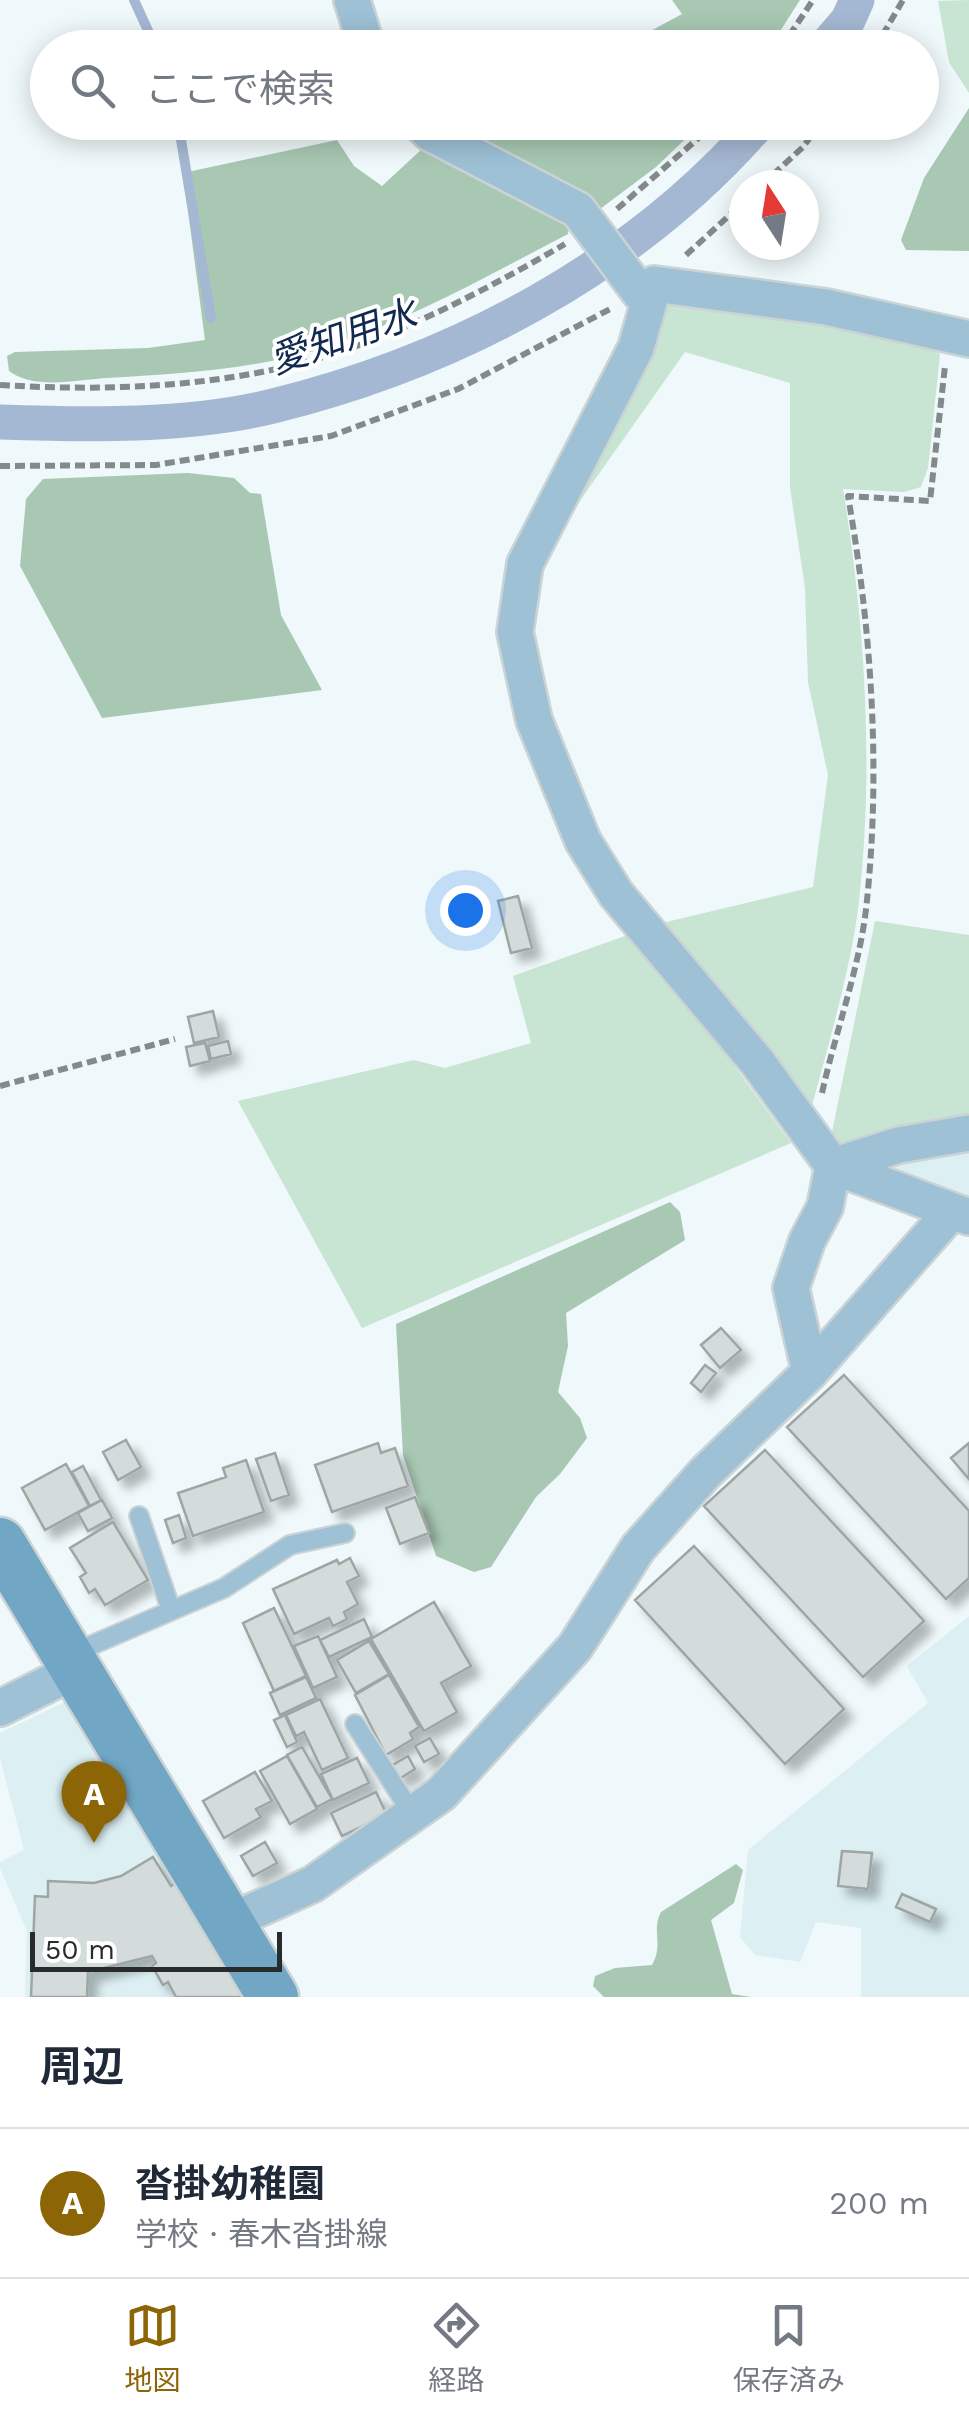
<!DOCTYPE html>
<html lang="ja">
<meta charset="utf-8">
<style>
:root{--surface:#fff;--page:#f2f2f3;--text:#1f2937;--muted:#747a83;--line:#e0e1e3;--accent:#8c6506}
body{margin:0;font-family:"Work Sans","Noto Sans JP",sans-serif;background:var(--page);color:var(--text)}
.compass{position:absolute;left:729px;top:170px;width:90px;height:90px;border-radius:50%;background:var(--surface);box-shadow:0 5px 25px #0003;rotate:348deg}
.scale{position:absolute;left:30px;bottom:25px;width:252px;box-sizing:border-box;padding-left:10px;border:5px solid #272b2b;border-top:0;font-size:28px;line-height:35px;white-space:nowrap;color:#272b2b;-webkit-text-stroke:8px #fff;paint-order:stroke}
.you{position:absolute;left:465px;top:910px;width:35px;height:35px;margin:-25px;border:8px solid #fff;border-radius:50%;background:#1a73e8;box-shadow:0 0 0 15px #1a73e833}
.badge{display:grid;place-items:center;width:65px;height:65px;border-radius:50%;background:var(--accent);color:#fff;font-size:32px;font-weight:700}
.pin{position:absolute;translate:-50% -82px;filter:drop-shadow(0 2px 5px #0008)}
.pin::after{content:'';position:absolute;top:52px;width:35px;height:30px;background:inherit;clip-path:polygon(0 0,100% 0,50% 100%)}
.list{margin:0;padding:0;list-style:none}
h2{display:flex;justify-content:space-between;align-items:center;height:130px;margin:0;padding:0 40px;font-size:42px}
h2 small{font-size:32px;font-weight:400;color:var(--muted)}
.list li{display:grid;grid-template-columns:65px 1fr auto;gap:30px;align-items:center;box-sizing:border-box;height:150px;padding:0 40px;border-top:2px solid var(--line)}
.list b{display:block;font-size:38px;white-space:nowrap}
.list p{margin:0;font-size:32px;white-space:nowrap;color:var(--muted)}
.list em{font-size:32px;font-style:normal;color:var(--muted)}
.icon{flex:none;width:55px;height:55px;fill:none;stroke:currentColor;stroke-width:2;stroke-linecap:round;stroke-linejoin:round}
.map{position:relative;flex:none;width:969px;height:1997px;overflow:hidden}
.search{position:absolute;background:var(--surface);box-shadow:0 5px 25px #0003;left:30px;right:30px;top:30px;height:110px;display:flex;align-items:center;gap:25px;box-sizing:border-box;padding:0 35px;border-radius:55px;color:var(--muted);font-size:38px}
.sheet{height:280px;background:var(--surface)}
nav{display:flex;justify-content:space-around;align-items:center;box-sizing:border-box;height:140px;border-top:2px solid var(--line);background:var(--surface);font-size:28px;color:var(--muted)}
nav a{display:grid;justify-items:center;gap:5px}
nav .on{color:var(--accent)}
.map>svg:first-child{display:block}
</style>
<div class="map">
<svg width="969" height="1997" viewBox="0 0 969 1997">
<defs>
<filter id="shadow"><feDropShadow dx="9" dy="9" stdDeviation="5" flood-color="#0004"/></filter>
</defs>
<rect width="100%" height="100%" fill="#eff8fa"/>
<!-- built -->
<path fill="#dceff2" d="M969,1140V1201L884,1172L888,1158Z
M969,1616V1997H861V1928L816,1922L800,1962L755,1955L740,1937L748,1850L928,1703L907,1666Z
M77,1696L257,1997H25L27,1931L0,1868V1862L24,1850L0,1758V1733Z"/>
<!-- green -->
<path fill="#c8e4d2" d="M969,0V93L949,62L938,1Z
M676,294L933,343L940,355L928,468L921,487L904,492L843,489C865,623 874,765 859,901C851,970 827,1049 809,1117L662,923L813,887L828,775L808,682L805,588L790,487V383L685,352L550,543L656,327Z
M875,921L969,935V1124L844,1153L830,1142Z
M636,932L791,1143L362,1328L238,1101L414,1060L445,1068L531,1043L513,976Z"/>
<!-- forest -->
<path fill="#a8c8b3" d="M672,0H800L770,47H621L682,14Z
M969,108V251L906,250L901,240L924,178Z
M473,122L702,123L656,167L596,212L455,130Z
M337,140L354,166L382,186L422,149L570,223L568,234C491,274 415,317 333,345C261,369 181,374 106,378C77,380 34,390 9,371L7,356L15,352L148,348L205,340L183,173Z
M188,473L234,478L250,493L261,494L281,615L322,690L102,718L20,566L26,499L43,479Z
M670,1202L680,1212L685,1240L566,1313L568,1346L558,1392L580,1418L587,1438L560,1474L536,1497L491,1567L474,1572L436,1556L403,1455L396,1324Z
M736,1864L743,1870L734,1903L711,1920L732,1994L751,1997H604L593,1986L595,1976L615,1968L652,1965C664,1944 651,1930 661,1912Z"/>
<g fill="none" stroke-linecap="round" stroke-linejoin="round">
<!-- stream -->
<path stroke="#a5b8d3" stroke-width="10" d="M134,0L156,48
M178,122L211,318"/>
<!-- canal -->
<path stroke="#a5b8d3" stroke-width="35" d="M824,48L848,20L857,0
M0,422C87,425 188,427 273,406C456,361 636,266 760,122"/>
</g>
<!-- building -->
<path fill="#d3dcda" stroke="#9da6a4" stroke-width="2.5" filter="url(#shadow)" d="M518,896L532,948L511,953L498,901Z
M213,1011L219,1037L194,1043L188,1017Z
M228,1041L231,1054L211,1059L208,1046Z
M205,1043L210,1061L190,1066L186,1047Z
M721,1328L741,1350L720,1368L701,1345Z
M705,1365L716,1373L701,1392L691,1383Z
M844,1375L969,1511V1578L946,1599L787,1427Z
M126,1440L141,1467L118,1480L103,1452Z
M378,1443L381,1453L395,1448L408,1486L332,1512L315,1465Z
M969,1443V1479L951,1458Z
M765,1450L924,1621L863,1677L704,1506Z
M275,1453L289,1495L271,1501L256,1459Z
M246,1460L264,1512L193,1536L178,1493L226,1477L223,1468Z
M66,1464L89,1506L45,1530L22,1488Z
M83,1466L101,1500L90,1506L72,1472Z
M415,1497L429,1533L400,1544L386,1508Z
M102,1500L112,1518L88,1531L78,1513Z
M179,1515L186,1538L173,1543L165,1520Z
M113,1522L148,1580L105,1605L95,1589L89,1593L80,1577L86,1573L70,1548Z
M694,1546L844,1709L785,1764L635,1600Z
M350,1558L359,1576L347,1582L358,1604L344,1612L347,1619L333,1626L329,1618L294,1634L273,1589L337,1560L339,1564Z
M434,1602L471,1666L441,1683L457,1712L424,1731L371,1639Z
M274,1608L306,1676L274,1691L243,1623Z
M364,1619L372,1637L329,1657L320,1640Z
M318,1636L337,1677L313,1688L294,1646Z
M369,1641L389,1674L356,1693L337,1660Z
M389,1675L419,1727L410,1733L413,1739L386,1755L355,1695Z
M306,1677L316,1698L280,1715L270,1693Z
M320,1699L348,1758L322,1770L304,1732L296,1736L286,1715Z
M285,1715L297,1742L287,1747L274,1720Z
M430,1738L439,1754L424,1762L415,1746Z
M302,1747L332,1799L317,1807L287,1755Z
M287,1756L317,1809L290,1824L260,1771Z
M408,1756L415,1769L399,1779L391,1766Z
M357,1758L369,1783L333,1800L321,1774Z
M255,1772L272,1801L256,1809L261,1817L224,1838L203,1801Z
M376,1792L387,1815L342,1836L331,1813Z
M265,1842L277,1863L253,1876L241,1856Z
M842,1851L872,1853L868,1889L838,1886Z
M153,1857L171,1886L175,1883L244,1997H176L168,1982L163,1985L152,1966L156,1963L152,1956L88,1972L87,1997H31L35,1896L48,1897V1881L94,1883L121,1876Z
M902,1894L936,1909L930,1922L896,1907Z"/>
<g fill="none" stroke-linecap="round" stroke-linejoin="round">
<!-- lane casing -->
<g stroke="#cbd3d5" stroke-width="22">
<path id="lane" d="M139,1516L171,1610
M71,1654L224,1588L290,1545L345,1533
M355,1724L413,1815"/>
</g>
<!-- street casing -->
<g stroke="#cbd3d5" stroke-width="40">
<path id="street" d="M352,0L367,48
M419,122L430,133L578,210L640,293
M969,339L826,307L654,284L636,348L525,564L515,632L534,720L583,841L616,894L758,1063L833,1166L969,1217
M833,1166L899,1145L969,1133
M810,1372L791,1288L807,1241L825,1207L833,1166
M0,1708L74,1671
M227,1923L313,1884L441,1794L575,1647L638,1548L705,1473L810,1372L952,1211"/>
</g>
<!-- secondary casing -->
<g stroke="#cbd3d5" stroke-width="55">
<path id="secondary" d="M0,1543L273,1997"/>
</g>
<!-- path -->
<path stroke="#848a8b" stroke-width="6" stroke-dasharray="10 5" stroke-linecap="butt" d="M781,48L813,0
M875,48L903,0
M762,185L803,147L821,122
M617,209L717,122
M686,255L744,202
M0,385C116,392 242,387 354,347C427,321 498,283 565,244
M0,466L156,465L331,436L458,389L612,308
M0,1086L175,1039
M822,1093C836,1029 861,965 867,900C881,766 871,627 848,496L930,501L945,366"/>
<!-- lane -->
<use href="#lane" stroke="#9ec1d5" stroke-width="18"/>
<!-- street -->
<use href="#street" stroke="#9ec1d5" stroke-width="35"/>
<!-- secondary -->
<use href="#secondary" stroke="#71a7c4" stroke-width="50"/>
</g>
<g text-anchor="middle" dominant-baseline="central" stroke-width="8" stroke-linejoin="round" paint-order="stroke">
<!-- water labels -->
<g font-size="38" font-style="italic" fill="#10294e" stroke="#fff">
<text transform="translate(343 337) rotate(-19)">愛知用水</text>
</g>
</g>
</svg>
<svg class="compass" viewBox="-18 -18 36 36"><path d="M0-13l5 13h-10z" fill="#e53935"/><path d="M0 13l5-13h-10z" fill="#747a83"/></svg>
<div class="scale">50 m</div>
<div class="you"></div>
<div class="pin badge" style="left:94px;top:1843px">A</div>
<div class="search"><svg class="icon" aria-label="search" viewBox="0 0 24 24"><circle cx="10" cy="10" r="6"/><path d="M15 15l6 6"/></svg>ここで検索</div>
</div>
<section class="sheet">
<h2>周辺<small></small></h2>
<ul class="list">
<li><span class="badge">A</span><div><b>沓掛幼稚園</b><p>学校 · 春木沓掛線</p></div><em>200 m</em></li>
</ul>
</section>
<nav>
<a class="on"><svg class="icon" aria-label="map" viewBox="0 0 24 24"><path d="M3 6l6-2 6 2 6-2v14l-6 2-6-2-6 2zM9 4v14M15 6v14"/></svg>地図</a>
<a><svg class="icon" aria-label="directions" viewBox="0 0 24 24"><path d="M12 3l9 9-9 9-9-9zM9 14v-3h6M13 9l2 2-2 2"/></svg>経路</a>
<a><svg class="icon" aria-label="saved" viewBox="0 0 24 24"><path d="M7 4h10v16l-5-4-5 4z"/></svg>保存済み</a>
</nav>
